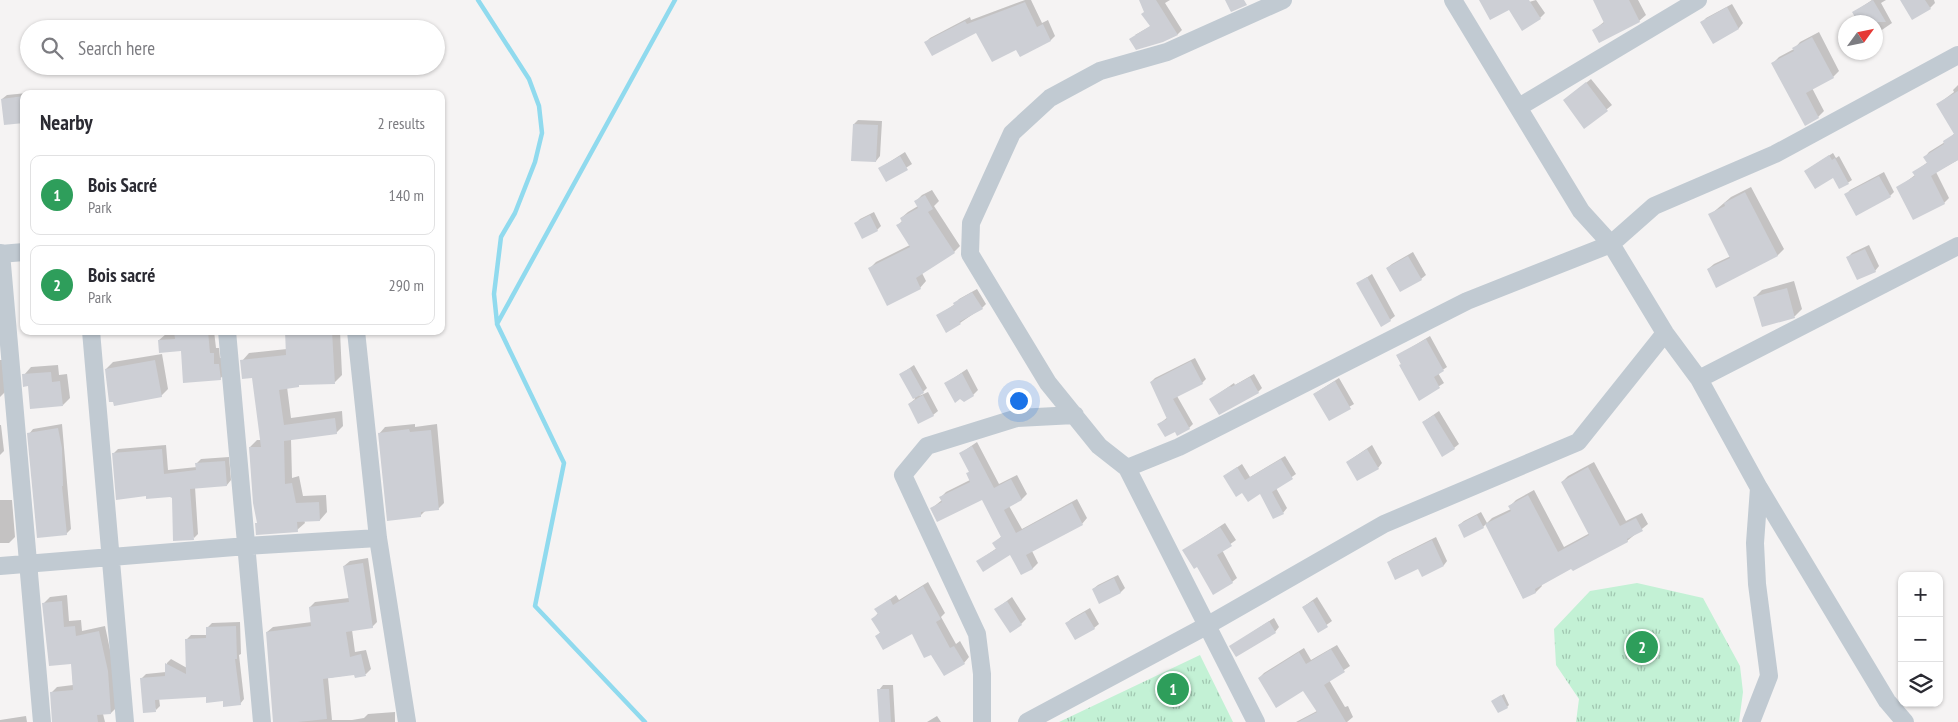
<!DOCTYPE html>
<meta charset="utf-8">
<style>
:root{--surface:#fff;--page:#f7f7f7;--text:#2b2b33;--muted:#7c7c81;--line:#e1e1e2;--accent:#db2777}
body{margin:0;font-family:"PT Sans Narrow",sans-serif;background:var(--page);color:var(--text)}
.controls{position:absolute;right:15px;bottom:15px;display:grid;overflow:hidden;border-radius:10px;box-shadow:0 1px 4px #0004}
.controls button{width:45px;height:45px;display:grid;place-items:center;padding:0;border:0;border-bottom:1px solid var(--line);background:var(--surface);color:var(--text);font:25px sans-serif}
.compass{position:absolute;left:1838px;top:15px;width:45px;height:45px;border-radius:50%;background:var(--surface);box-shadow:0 1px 4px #0004;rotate:57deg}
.you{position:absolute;left:1018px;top:400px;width:18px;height:18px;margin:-12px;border:4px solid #fff;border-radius:50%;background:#1a73e8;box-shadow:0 0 0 8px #1a73e833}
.badge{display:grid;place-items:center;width:32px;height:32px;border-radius:50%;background:var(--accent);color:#fff;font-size:16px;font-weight:700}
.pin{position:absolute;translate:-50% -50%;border:2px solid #fff;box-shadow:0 1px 5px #0006}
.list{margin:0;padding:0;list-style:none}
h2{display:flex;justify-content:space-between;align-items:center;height:65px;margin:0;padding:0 20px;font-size:21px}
h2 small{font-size:16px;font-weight:400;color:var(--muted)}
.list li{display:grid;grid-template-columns:32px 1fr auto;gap:15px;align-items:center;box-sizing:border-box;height:80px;margin:0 10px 10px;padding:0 10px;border:1px solid var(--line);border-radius:10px}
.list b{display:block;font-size:19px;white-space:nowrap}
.list p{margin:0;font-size:16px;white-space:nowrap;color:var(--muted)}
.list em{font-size:16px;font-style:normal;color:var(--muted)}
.icon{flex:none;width:28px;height:28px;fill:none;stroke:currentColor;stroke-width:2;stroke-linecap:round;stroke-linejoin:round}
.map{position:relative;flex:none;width:1958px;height:722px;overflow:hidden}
.search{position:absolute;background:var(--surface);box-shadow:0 1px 4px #0004;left:20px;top:20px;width:425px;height:55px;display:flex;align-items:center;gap:12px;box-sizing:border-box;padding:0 18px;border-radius:28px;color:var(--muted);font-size:19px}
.panel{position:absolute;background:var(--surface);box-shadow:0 1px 4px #0004;left:20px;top:90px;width:425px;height:245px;border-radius:10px}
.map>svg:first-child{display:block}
</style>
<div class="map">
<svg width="1958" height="722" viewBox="0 0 1958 722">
<defs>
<pattern id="park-tufts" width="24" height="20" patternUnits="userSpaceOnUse" patternTransform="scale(1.25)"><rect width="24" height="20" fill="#c3f1d5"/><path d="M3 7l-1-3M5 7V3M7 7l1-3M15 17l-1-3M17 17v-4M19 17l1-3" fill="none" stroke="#a0c6b0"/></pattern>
</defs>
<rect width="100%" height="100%" fill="#f5f3f3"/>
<!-- park -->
<path fill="url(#park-tufts)" d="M1637,583L1703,598L1740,666L1743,692L1739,722H1576L1579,699L1556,665L1554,629L1590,591Z
M1200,655L1233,722H1059Z"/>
<!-- shadow -->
<path fill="#0003" d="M1025,0H1031L1042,23L1048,20L1055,36L1051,40L1020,56L1017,49L977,31L926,42L930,38L970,17L971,20Z
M1140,0H1170L1165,3L1182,30L1178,34L1163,41L1135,35L1151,26Z
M1486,0H1528L1529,2L1536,0L1545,13L1540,18Z
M1594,0H1638L1646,15L1639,21L1594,30L1605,21Z
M1872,0H1886L1881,3L1892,23L1876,34V22H1859L1854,12Z
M1902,0H1934L1935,3L1930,8Z
M1732,4L1743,23L1739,28L1713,42L1702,23L1706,18Z
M1819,32L1839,71L1833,77L1812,88L1824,111L1818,117L1773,63L1779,57L1794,49L1800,42Z
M1591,79L1612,105L1585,127L1569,96Z
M1958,85V160L1936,172L1949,198L1944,203L1898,188L1915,175L1914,172L1928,162L1925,157L1929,152L1945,142L1955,133L1938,104L1954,92L1953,90Z
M37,92L38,94H24V122L2,99L7,95Z
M858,120L882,121L880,156L876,161L854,124Z
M905,152L912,164L887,180L880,168Z
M1833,153L1836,158L1839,156L1852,180L1840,188L1833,176L1805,171Z
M1884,172L1894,192L1890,196L1846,195L1850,190Z
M1751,187L1784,249L1778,255L1716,286L1708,269L1714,264L1731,256L1710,215L1731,197Z
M932,190L939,201L934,206L960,246L954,252L922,273L926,281L920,288L870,268L876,262L910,245L898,225L903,220L901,218L908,212L918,206L916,201L922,195Z
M874,212L881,226L877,230L856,223L860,219Z
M1869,245L1879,266L1875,271L1848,257L1852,253Z
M1413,252L1426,275L1421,279L1387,268L1392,264Z
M1372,274L1395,316L1390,320L1358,283Z
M1794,281L1802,309L1795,316L1762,326L1755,297L1762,290Z
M977,289L986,304L982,308L960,323L938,316L955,304L959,299Z
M175,331H214L216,348H219L220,358H225L226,372L220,379L182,349L159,340L166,334L175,333Z
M286,331H340L342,375L335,382L300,384L298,386L287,387L291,418L342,411L343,426L336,433L291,439L292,478L299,476L303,496L326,495L327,512L320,520H304L305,523L297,530L256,524L258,522L250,447L257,440H261L253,377L242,361L249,353L287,349Z
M1430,336L1447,367L1438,373L1444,383L1419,399L1397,356Z
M162,354L168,389L161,396L106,369L113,362Z
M1195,358L1206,379L1202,383L1177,396L1193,424L1189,428L1175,430L1159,424L1168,417L1151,382L1155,378Z
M0,360H2L5,392L0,397Z
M58,365L59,375L67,374L70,398L63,405L29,385L24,375L31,367Z
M914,365L927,388L919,396L928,392L938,411L933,415L909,404L915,399L901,374Z
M967,369L978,390L973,395L945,384Z
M1254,374L1262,388L1258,392L1211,399L1234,383L1235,385Z
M1339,378L1354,404L1329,419L1314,394Z
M1439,411L1459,444L1454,448L1423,422Z
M62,424L71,529L66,534L29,434L33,429Z
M415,424V427L437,424L444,503L438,509L426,510L421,515L379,434L385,427Z
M0,425H1L4,451L0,455Z
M977,442L999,484L1017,475L1027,494L1022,499L1009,506L1022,529L1077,499L1087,518L1082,524L1032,551L1038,563L1033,568L1021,574L1011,553L978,561L997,548L994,543L1002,536L982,498L932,508L942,500L941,497L946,492L970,480L967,474L970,471L961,453Z
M166,445L168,470L197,467V463L201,459L229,457L231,480L227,485L195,487L198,534L194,538L173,497L147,495L114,453L118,449Z
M1372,445L1382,463L1378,468L1347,462Z
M1285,456L1296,474L1276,488L1287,508L1283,513L1260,493L1243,491L1224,476L1242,464L1250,477Z
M1594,462L1626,521L1642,513L1648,524L1627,541L1572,567L1541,584L1542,586L1536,592L1523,598L1486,524L1483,527L1459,525L1464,521L1481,512L1487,523L1492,518L1511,509L1510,506L1516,500L1534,490L1564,547L1590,533L1562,482L1568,476Z
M0,500H12L15,537L9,543H0Z
M1225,523L1236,540L1222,550L1237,578L1232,582L1197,566L1184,550Z
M1436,537L1447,561L1444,565L1419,567L1388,563L1392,559Z
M368,558L377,622L372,627L352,630L355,652L366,650L371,669L366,674H355L328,678L332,720H352L364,718L368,714L395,712V722H274L267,632L273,627L312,622L310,607L315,602L349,598L344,566L350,561Z
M1118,575L1125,588L1121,592L1100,602L1093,589L1098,585Z
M928,582L945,613L941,617L956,644L960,641L969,657L964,663L932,653L912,633L876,636L881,632L873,619L878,613L876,609L896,595L899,600Z
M67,595L69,621L81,620L82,631L105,626L113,664L117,707L111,713L103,714L105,722H53L51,693L57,687L73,685L72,663L44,603L50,597Z
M1012,597L1026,619L1021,624L996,609Z
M1317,597L1332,621L1318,631L1303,607Z
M1090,608L1099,624L1094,628L1067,623L1071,619Z
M1274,618L1279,627L1275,632L1231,646Z
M240,622L241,654L239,655L244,699L240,704L207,696L159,698L160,706L156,710L142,678L146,674L166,672L167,663L171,659L187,668L186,640L191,635H207V628L212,623Z
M1337,645L1350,666L1329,680L1345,707L1348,706L1353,717L1347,722H1296L1317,711L1304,689L1259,678L1264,673L1304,648L1311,660Z
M883,685H893L895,722H880L879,690Z
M1504,694L1509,705L1507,707L1492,701Z
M26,716L27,722H0V720Z
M937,716L941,722H927Z"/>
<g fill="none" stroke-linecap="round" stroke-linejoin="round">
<!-- stream -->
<path stroke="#90daee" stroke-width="4.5" d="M478,0L529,79L539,106L542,133L535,162L515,213L501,237L494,294L497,323
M645,722L535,606L564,463L497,324L675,0"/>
</g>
<!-- building -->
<path fill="#cdcfd5" d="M1139,0H1156L1178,35L1163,42L1136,50L1129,39L1150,26L1141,14L1144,12Z
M1225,0H1244L1247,5L1231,12Z
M1479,0H1529L1541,19L1522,31L1509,10L1490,20Z
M1593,0H1629L1640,22L1599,43L1592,30L1604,23Z
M1873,0L1886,22H1858L1852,12Z
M1900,0H1925L1931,9L1912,20Z
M1025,2L1037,27L1043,24L1051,41L1020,57L1016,50L992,62L976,33L932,56L924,42L965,21L967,24Z
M1727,7L1739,29L1713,44L1700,22Z
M1812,37L1834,78L1806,93L1819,118L1805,126L1771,63L1794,51L1792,48Z
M1586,82L1608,111L1584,129L1563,100Z
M1958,91V160L1931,176L1945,204L1913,220L1896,187L1915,176L1912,172L1927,163L1923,157L1944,144L1943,141L1954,134L1936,104Z
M24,96V123L4,125L1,99Z
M853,124L878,125L876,162L851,161Z
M1829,155L1832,160L1835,158L1849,184L1839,189L1833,178L1815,189L1804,171Z
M900,156L908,170L886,182L878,168Z
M1879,176L1891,197L1856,216L1844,194Z
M1745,192L1778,256L1716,288L1707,269L1730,258L1708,214L1725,206L1724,203Z
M925,195L933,209L928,212L955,253L916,278L921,289L887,306L868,268L910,247L896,225L902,222L900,218L918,208L914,201Z
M870,215L878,231L862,239L854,223Z
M1865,249L1876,272L1857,280L1846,257Z
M1408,256L1422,280L1400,292L1386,268Z
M1367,277L1391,321L1381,327L1356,283Z
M1787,288L1795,318L1762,327L1753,297Z
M972,292L983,309L959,322L961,324L946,333L936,315L954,305L953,303Z
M174,331H208L210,353H214V364H219L221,380L183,383L181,351L159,353L158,340L175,339Z
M285,331H332L335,384L299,385V387L279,390L284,425L335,418L337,434L284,441L285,484L292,483L296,503L319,502L320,521L297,522L298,532L256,535L255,523H257L253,503L249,447H261L252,378L242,379L240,360L286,355Z
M1426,339L1444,371L1434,377L1440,388L1419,401L1399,365L1401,364L1396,355Z
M155,360L162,397L114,406L113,402H109L105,369Z
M1191,361L1203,384L1173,399L1190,429L1177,436L1175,432L1165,437L1157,424L1167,419L1150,382Z
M910,368L924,393L913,399L899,374Z
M51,372L52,382L60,381L63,406L30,409L28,386L23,387L22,374Z
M962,373L974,396L964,402L960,399L955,403L944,383Z
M1250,377L1259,393L1219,415L1209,399L1230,386L1231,387Z
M1335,381L1351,409L1329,421L1313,394Z
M923,395L934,416L918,424L908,404Z
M1434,415L1455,449L1442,457L1422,422Z
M58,428L62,448L63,486H62L67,535L37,538L27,433Z
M409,429L410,432L431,430L439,510L421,512V517L387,521L378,433Z
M972,446L994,488L1011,479L1022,500L1004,510L1016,533L1072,503L1083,525L1026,555L1033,569L1021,575L1010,555L983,572L976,561L996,549L992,543L1001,537L982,500L937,522L930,508L942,502L939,497L970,482L966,473L969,472L959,453Z
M162,449L164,474L196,470L195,463L225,461L227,486L190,489L194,540L173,541L172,498L170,497L146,499V496L116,500L112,453Z
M1367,449L1379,469L1357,481L1346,462Z
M1281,459L1293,479L1272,492L1284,514L1273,519L1260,494L1248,502L1242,493L1236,497L1223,476L1237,467L1245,480Z
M1588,467L1620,526L1636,518L1643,531L1627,539L1628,542L1573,571L1571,569L1535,589L1536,593L1523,599L1485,524L1511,511L1508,506L1528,495L1558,552L1589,535L1561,482Z
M1477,515L1484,528L1464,538L1458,525Z
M1220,527L1232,546L1217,555L1233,583L1213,595L1197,567L1194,569L1182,550Z
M1432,540L1444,566L1422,577L1418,569L1395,580L1387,562Z
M363,563L373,628L346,632L350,657L361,654L366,676L355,678L354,675L323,679L327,719L298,722H273L266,632L311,626L309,607L349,602L343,566Z
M1114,578L1121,593L1099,604L1092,589Z
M923,586L941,619L936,622L950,648L954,646L965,664L944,676L931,655L924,658L912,634L883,650L875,636L880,633L871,619L878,614L874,609L890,599L893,605Z
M62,601L64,627L75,626L76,636L99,631L108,671L111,714L97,715L98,722H52L50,692L73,690L71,664L49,666L42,603Z
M1007,601L1022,625L1010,633L994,609Z
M1313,601L1328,627L1318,633L1302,607Z
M1085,612L1095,629L1075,640L1065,623Z
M1269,621L1276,633L1236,657L1229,646Z
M236,626L237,659H235L241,705L223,707V701L206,703V697L155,700L156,712L143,713L140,678L165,676V663L186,674L185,639L206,638V627Z
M1331,649L1345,672L1324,685L1346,722H1298L1317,712L1303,691L1276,708L1258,678L1299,652L1306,664Z
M877,689H889L891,722H879Z
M1501,695L1508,708L1498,713L1491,701Z"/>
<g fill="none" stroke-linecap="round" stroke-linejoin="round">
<!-- minor -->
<path stroke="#c1cad2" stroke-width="18" d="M1453,0L1581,211L1611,244L1665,333L1699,379L1759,488L1887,701L1905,722
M1519,107L1698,0
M1,253L42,722
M0,254L24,252
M91,331L125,722
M227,331L262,722
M356,331L378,538L407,722
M1699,379L1958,246
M1127,468L1179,447L1467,301L1611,244L1654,206L1775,154L1958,55
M0,566L247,546L378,538
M982,722V674L977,634L903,475L927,446L1017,418L1075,415
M1027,722L1208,625L1384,524L1578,442L1665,333
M1256,722L1127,468L1099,446L1048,383L970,254L971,223L1012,133L1050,98L1100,71L1167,52L1283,0
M1751,722L1769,676L1757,584L1755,543L1759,488"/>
</g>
</svg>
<div class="controls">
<button>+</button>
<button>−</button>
<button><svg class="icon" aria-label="layers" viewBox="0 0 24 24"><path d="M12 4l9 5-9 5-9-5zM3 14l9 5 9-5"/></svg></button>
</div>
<svg class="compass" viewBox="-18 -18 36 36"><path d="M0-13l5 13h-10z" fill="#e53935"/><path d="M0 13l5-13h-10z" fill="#7c7c81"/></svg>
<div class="you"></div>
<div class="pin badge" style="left:1173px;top:689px;background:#2e9e5b">1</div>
<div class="pin badge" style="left:1642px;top:647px;background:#2e9e5b">2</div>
<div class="search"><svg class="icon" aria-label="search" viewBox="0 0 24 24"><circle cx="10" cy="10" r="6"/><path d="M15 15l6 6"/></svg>Search here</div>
<section class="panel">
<h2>Nearby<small>2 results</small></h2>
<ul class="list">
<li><span class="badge" style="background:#2e9e5b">1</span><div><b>Bois Sacré</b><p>Park</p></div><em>140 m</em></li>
<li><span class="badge" style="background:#2e9e5b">2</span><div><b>Bois sacré</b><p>Park</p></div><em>290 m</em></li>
</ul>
</section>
</div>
